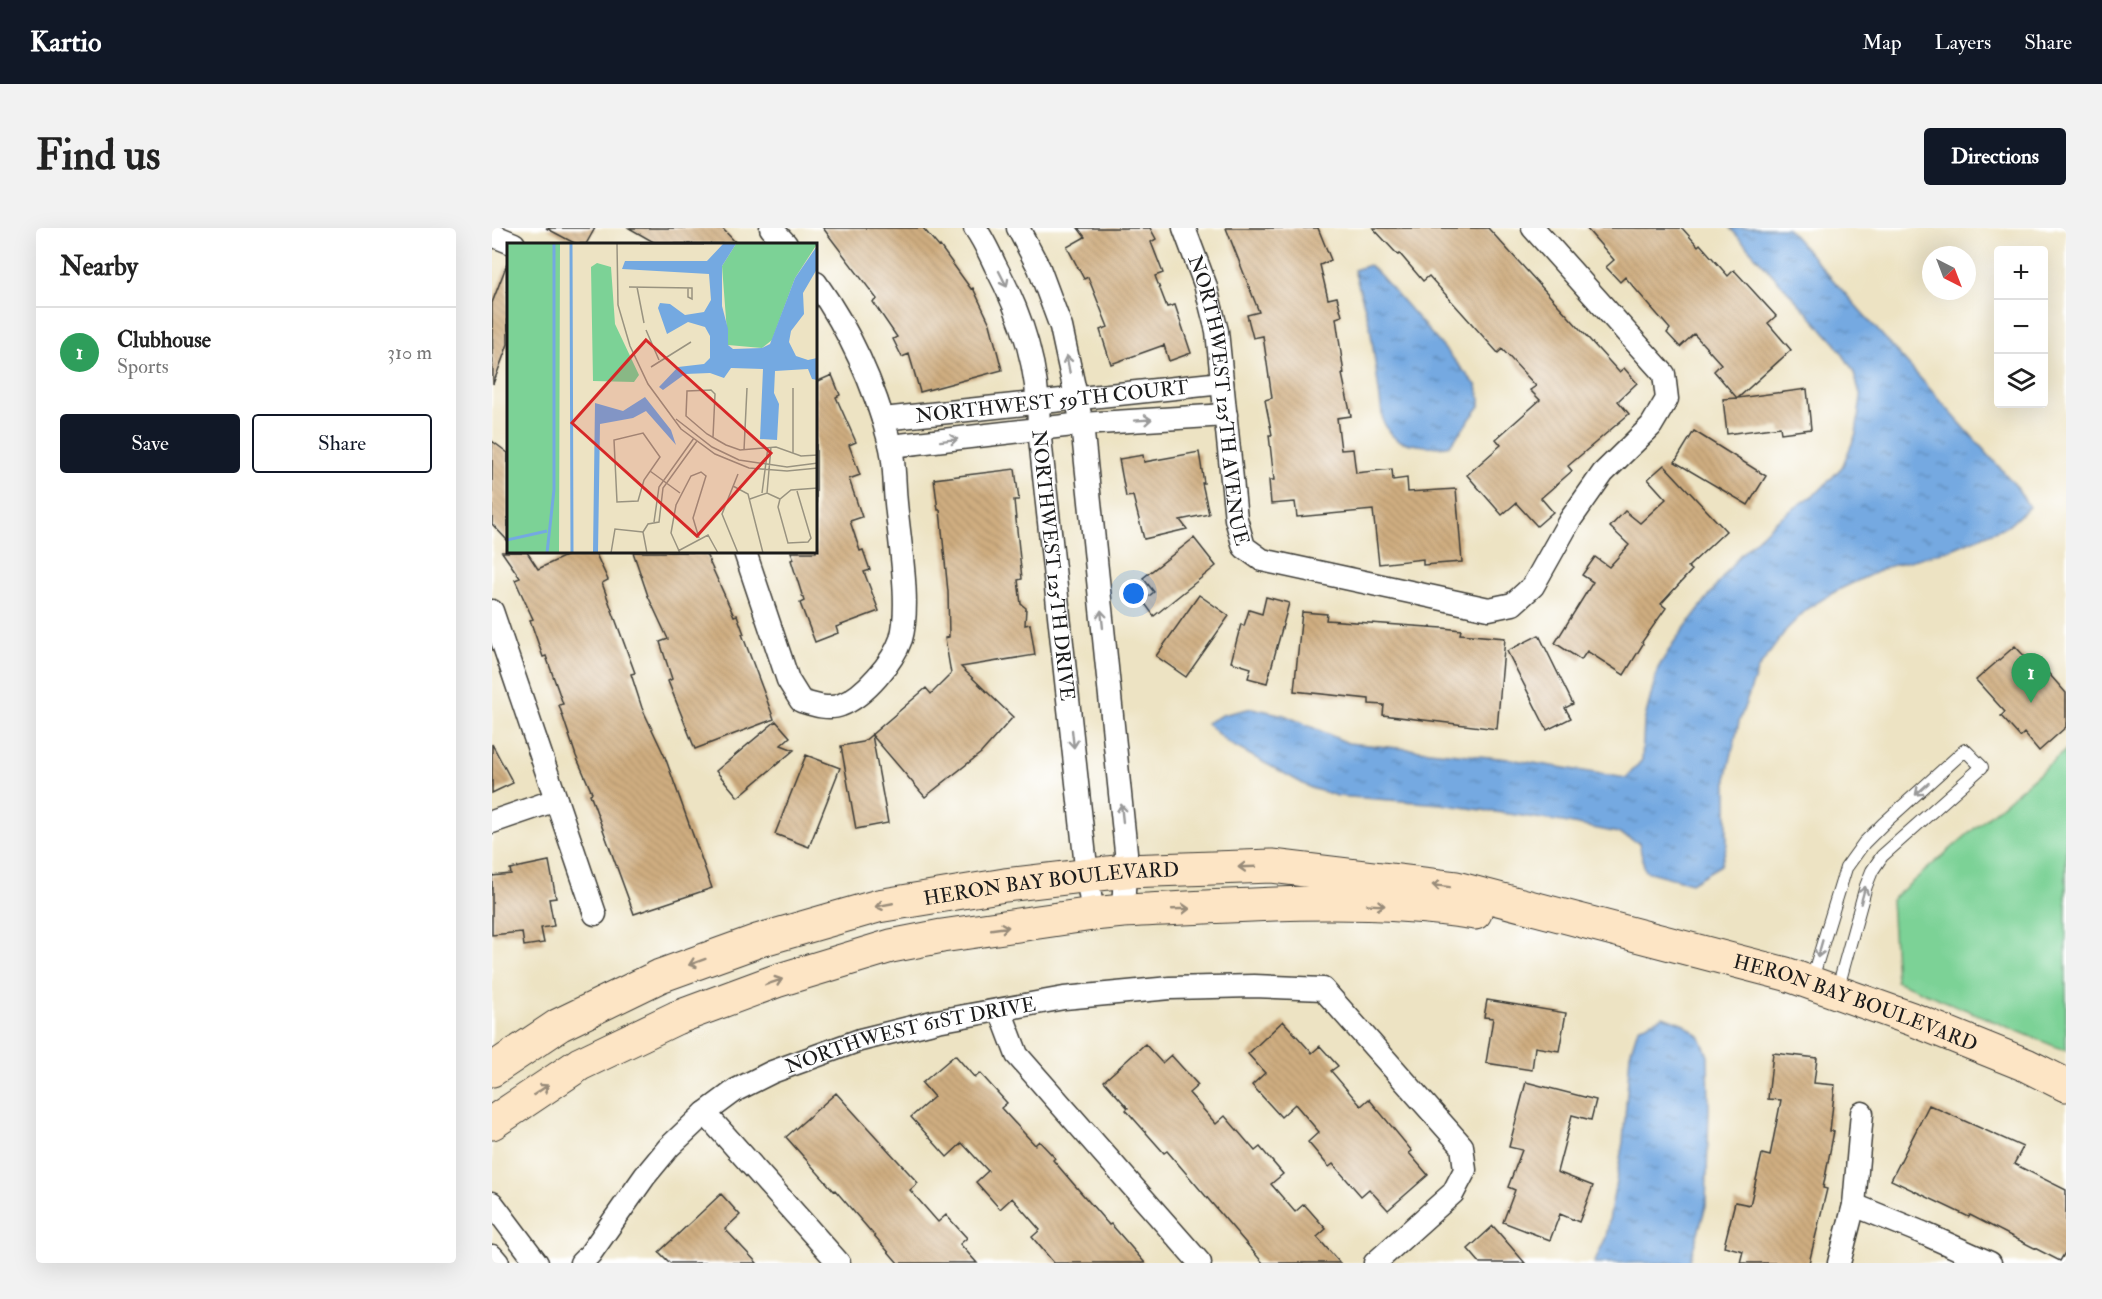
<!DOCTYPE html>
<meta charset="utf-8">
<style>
:root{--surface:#fff;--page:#f2f2f2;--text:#222;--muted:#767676;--line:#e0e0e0;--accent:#111827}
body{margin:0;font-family:"IM FELL Double Pica",serif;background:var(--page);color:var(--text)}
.controls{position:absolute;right:18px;top:18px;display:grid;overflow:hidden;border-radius:6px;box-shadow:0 6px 24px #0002}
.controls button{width:54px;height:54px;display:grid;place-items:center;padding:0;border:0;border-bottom:2px solid var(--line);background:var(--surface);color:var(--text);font:30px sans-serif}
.compass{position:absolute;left:1430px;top:18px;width:54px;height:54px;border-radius:50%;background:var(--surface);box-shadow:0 6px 24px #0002;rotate:138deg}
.you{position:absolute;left:642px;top:366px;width:21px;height:21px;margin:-15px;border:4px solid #fff;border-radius:50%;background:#1a73e8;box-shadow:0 0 0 9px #1a73e833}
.badge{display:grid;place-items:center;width:39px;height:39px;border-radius:50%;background:var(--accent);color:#fff;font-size:20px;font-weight:700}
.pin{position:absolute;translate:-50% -50px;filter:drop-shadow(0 2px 3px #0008)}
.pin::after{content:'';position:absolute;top:32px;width:21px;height:18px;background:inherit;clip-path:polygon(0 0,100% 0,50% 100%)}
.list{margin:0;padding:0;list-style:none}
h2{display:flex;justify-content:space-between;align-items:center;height:78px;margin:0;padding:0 24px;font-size:26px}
h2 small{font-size:20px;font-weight:400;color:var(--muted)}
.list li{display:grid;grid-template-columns:39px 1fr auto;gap:18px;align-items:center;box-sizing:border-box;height:90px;padding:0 24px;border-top:2px solid var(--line)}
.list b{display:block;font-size:22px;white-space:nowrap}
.list p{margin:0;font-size:20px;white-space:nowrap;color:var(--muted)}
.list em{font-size:20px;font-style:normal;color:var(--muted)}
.actions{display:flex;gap:12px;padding:18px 24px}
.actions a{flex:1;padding:14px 0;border:2px solid var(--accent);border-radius:6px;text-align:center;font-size:21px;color:var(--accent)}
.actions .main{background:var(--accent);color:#fff}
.icon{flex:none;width:33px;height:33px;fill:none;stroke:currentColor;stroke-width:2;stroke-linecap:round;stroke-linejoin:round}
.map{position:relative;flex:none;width:1574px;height:1035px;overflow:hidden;border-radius:6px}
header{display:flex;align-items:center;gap:36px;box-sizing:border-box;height:84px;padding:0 30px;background:var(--accent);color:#fff}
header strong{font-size:28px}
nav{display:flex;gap:33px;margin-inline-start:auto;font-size:21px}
.intro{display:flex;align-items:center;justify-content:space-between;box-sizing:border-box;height:144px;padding:0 36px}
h1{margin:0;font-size:42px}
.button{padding:15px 27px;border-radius:6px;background:var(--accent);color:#fff;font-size:21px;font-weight:700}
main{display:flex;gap:36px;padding:0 36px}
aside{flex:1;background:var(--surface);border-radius:6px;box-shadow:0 6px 24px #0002}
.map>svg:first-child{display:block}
</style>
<header>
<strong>Kartio</strong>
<nav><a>Map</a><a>Layers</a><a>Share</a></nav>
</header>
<div class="intro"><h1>Find us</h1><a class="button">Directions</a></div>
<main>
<aside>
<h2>Nearby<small></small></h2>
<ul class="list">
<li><span class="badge" style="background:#2e9e5b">1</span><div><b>Clubhouse</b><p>Sports</p></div><em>310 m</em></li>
</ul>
<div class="actions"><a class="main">Save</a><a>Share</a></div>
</aside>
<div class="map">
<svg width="1574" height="1035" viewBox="0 0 1574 1035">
<defs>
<pattern id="water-ripples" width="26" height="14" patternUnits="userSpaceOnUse" patternTransform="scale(1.5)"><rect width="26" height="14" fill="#74a9e1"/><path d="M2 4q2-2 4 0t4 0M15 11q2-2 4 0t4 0" fill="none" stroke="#5e89b6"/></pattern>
<pattern id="building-back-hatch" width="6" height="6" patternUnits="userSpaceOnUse" patternTransform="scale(1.5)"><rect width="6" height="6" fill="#cfad80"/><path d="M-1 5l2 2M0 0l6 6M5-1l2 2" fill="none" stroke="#b1946e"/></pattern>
</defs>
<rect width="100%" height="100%" fill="#fff"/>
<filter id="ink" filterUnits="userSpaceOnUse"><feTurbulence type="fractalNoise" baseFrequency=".0167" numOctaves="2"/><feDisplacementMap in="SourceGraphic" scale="12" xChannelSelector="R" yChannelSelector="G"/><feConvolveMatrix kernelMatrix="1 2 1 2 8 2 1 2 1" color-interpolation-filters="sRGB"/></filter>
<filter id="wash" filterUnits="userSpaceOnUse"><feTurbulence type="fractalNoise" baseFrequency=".008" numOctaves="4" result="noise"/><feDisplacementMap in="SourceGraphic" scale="24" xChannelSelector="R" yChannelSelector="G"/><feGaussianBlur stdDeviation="1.35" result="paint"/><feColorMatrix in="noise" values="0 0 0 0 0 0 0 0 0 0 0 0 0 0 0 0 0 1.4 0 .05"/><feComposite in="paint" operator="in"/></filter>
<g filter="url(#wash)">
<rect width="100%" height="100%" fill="#ede3c3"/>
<!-- green -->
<path fill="#7cd296" stroke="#4c7759" stroke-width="1.5" d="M1574,522V823L1404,753L1399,672Z"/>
<!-- water -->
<path fill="url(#water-ripples)" stroke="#48627e" stroke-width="1.5" d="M1238,0H1295L1524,258L1537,279L1517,297L1460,321L1395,339L1346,362L1316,380L1294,402L1266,441L1247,494L1235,547V616L1229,637L1199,655L1153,643L1147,615L1126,605L1071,594L949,576L845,568L819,560L736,515L714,495L730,487L760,480L792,487L856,515L1017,531L1134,550L1150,532L1152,494L1166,440L1182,414L1247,328L1285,292L1327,263L1350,239L1364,206L1369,169L1361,142L1344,116Z
M877,37L889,48L985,158L988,171V178L958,217C949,221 916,217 906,212C898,208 895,200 891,193L878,98L862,42Z
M1171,788L1192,796L1208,809L1216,828L1217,881L1214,978L1197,1035H1102L1114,1009L1131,914L1138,826L1146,800Z"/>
<g id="blocks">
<!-- building -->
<path fill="url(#building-back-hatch)" d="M54,0H103L94,16H84Z
M137,0H230L245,16H165Z
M331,0H431L447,19L448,18L479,61L481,60L498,96L510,142L428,164L417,126L410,129L401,111L405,109L381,74L385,71Z
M586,0H658L664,11L659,14L671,45L663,48L675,79L683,77L699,125L677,133L672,117L619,136L608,102L616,99L596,49L592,51L575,19L593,9Z
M734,0H826L839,32L828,37L836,71L845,69L850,88L844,90L852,146H850L859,188L845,190L849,222L861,221L864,245L900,241L901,252L915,250L916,264L964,261L970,334L931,337V331L887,336L881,282L805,289L803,274L779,276L777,252H782L777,207H780L773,172L780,170L771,108L761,110L755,87L767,84Z
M881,0H996L1127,144L1132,140L1145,155L1126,173L1137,186L1076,238L1080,243L1049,270L1061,284L1045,298L1024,275L1010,287L975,247L1009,217L1004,211L1048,172L1038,162L1044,158L1010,121L1006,125L937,48L931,53L908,26L906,27Z
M1094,0H1190L1206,18L1208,16L1236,48L1242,42L1284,88L1276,95L1299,122L1246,170L1315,161L1319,201L1289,205L1288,199L1235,206L1231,171L1245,170L1222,143L1229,136L1202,106L1188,119L1175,105L1178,101L1133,49L1128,54L1114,39L1122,32Z
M15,36L16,116L1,156L0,75Z
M340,147L348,167L344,169L364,214L357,217L368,247L357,251L370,289L358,293L368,323L371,322L378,342L372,344L387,383L344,399L346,405L323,414L308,375L312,373L299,332L302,331L299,324H324V154Z
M1202,203L1274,248L1256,277L1183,234Z
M0,213L16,225V313L0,296Z
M707,224L712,255H710L717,286L688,292L695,301L652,311L641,268L634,269L627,231L651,227L652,234Z
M1172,237L1234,303L1196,339L1200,342L1169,376L1174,380L1150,414L1151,416L1132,447L1095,423L1089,432L1063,415L1101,354L1090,347L1103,329L1117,339L1137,317L1118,299L1133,283L1148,295L1174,271L1156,251Z
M523,241L527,272H522L530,351L526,352L529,376L534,380L533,397L538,396L543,427L469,439L521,489L489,525L433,569L380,507L396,595L364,601L349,518L371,514L434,460L439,466L459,446L453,410L457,409L456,364L448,282H446L442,251Z
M702,310L724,338L662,388L651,373L662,364L651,350Z
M10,324H35L46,341L82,324H103L116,352L110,355L143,445L139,446L150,480L173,529L220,660L142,686L98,566L100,565L84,528L67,477L71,476L54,428L51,429L38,392L41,391L23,352L28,350Z
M141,324H213L242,388L245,387L252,406H250L282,491L203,521L176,453L180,451L168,414L176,411L156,368Z
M707,367L737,388L694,449L664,428Z
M774,369L797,375L775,455L756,450L759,440L739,434L749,396L752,398L757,382L770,386Z
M810,384L835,386L834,392L951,400L969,402L968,406L1013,410L1005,501L891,487L892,477L877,476V471L802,463Z
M1047,407L1081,476L1073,480L1079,490L1055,502L1015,423Z
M1523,418L1546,443L1551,439L1574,465V499L1547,523L1532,505L1528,509L1509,488L1513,484L1484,452Z
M284,493L298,509L289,517L302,522L246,569L224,543Z
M0,516L21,555L0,565Z
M314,527L348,540L317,619L283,606Z
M57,633L64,670L57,671L62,698L49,700L52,715L32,718L30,704L0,707V648L19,646L18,641Z
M995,772L1074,785L1067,823L1043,819L1040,842L994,835L1001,790L992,789Z
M791,793L820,825L828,818L846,838L839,843L869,878L877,871L920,923L917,925L936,947L896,982L877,961L869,968L841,936L837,939L816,914L827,904L803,876L789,889L760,857L773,845L756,826Z
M653,816L670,835L679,827L706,857L697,865L724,896L733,888L763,923L768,919L791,946L779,956L803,984L812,976L834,1001L825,1009L848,1035H771L675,923L672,925L634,882L636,880L612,853Z
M1281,825L1325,830L1322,855L1343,857L1338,903H1342L1331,960L1335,961L1317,1035H1248L1251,1023L1232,1018L1243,974L1258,977L1270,926L1278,928L1289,872L1276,871Z
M463,827L483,850L488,845L515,875L509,880L543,917L547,913L563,930L561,932L617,997L619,996L653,1035H562L540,1009L548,1002L520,970L508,981L484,954L496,943L470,915L455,929L419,889L442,869L430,855Z
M1034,854L1104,872L1099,892L1080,887L1065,944L1101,958L1087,994L1068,986L1058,1012L1011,994L1023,962L1016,959L1030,922L1017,919Z
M344,865L426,955L418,962L446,994L454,987L475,1010L468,1016L485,1035H406L343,962L342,963L294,909Z
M1437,877L1531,919L1522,936L1574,962V1023L1568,1033L1478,987L1477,989L1399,952Z
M229,966L248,987L233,1001L265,1035H178L167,1024Z
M1001,998L1033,1035H988L976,1021Z"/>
</g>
</g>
<g filter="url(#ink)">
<use href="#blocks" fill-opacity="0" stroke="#3b3a35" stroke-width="1.5"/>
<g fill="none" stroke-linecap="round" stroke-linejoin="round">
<!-- lane casing -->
<g stroke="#3b3a35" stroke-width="14">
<path id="lane" d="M1319,754L1354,640L1372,615L1391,596L1473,522L1490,539L1390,628L1380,643L1374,658L1345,763"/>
</g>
<!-- street casing -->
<g stroke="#3b3a35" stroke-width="25">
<g id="street">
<path d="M279,0L294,16"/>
<path id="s1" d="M483,0C491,11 497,24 503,37C531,90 547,140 547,201L595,648L601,686"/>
<path d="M526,0L547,40L569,99L590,196L634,624L631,683"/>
<path id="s2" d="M692,0L713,56L725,103L744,291L752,319L770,332L997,381L1021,376L1041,358L1078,292L1111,245L1159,198L1175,171L1172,146L1041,0"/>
<path d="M0,7L22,16"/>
<path id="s3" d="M391,191L730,155"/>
<path d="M399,218L590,196L734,187"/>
<path d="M253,324L296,452L309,473C322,477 337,482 349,477C373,468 401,434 409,411C419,378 407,310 404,275C402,256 403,234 398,216C383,159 358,103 324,55"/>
<path d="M0,383L103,686"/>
<path d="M0,594L64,572"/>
<path d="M508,782L525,827L708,1035"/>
<path d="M213,885L347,1035"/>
<path d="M0,975L45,1035"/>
<path d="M1362,977L1431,1005L1498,1035"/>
<path d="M0,1028L6,1035"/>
<path id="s4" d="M89,1035L98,1026L153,948L177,919L213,885L244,862L280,844L368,812L445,793L572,770L678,760L762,758L831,761L970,918L973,942L961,965L883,1035"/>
<path d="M1347,1035L1362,977L1370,885"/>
</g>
</g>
<!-- secondary casing -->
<g stroke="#3b3a35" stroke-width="35">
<g id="secondary">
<path id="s5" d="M0,842L67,797L168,748L268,712L386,678L513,657L633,643L780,638L964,660L1294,746L1420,791L1534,837L1574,857"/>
<path d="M0,895L88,836L184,790L284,753L399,718L450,708L601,686L631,683C748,678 867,667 983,685"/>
</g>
</g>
<!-- lane -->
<use href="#lane" stroke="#fff" stroke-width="12"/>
<!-- street -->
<use href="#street" stroke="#fff" stroke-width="22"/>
<!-- secondary -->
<use href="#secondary" stroke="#fde5c5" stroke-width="33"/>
</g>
<!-- one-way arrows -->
<defs><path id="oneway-shaft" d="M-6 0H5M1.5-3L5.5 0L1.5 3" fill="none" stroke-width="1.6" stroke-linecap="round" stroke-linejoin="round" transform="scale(1.5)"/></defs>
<g stroke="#999">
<use href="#oneway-shaft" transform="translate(511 51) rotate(63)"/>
<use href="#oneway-shaft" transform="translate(576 136) rotate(-101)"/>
<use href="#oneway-shaft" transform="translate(651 192) rotate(-4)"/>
<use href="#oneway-shaft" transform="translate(457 212) rotate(-7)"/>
<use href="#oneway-shaft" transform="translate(610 391) rotate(-96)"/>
<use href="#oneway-shaft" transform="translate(581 511) rotate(84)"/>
<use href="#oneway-shaft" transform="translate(1430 561) rotate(138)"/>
<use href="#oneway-shaft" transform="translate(630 585) rotate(-96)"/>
<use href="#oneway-shaft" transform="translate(1371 667) rotate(-75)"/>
<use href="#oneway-shaft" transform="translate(1328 721) rotate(106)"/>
</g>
<g stroke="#988b79">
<use href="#oneway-shaft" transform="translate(755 639) rotate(178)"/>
<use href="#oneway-shaft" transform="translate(949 658) rotate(-173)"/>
<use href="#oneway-shaft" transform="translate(392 677) rotate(169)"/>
<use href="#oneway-shaft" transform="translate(884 677) rotate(3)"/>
<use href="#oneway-shaft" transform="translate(689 681) rotate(-2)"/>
<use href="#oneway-shaft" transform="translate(508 700) rotate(-8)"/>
<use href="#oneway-shaft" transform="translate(205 734) rotate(160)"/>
<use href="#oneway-shaft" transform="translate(282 754) rotate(-19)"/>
<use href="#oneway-shaft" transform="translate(49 862) rotate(-34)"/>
</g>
</g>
<g text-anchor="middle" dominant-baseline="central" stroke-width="4.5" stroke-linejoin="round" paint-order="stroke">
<!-- street labels -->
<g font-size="20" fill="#1c1c1c" stroke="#fff">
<text stroke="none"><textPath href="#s2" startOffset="177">NORTHWEST 125TH AVENUE</textPath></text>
<text stroke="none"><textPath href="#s3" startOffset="170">NORTHWEST 59TH COURT</textPath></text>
<text stroke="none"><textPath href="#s1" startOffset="351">NORTHWEST 125TH DRIVE</textPath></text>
<text stroke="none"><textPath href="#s5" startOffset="597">HERON BAY BOULEVARD</textPath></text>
<text stroke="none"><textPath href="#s5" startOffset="1420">HERON BAY BOULEVARD</textPath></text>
<text stroke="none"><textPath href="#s4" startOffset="418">NORTHWEST 61ST DRIVE</textPath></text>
</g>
</g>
<!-- overview -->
<g transform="translate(15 15)">
<rect width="310" height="310" fill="#ede3c3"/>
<path d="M229,1H310L288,35L265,97L255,105L221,102L215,23Z" fill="#7cd296"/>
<path d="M0,1H53L52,310H0ZM90,20L104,24L108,81L132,132L127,139L86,138L84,24Z" fill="#7cd296"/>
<path d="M216,1H229L215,23V63L221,86V102L226,106L255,105L263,101L288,35L310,3V26L296,50L297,71L284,88L282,99L289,113L301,117L310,115V137L305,136L301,126L268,128L267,150L272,161L270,197L253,196L256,126L224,125L217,135L203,130L178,131L156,147L152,144L171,124L197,121L203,115V93L198,84L181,79L160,91L151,65L153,60L163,61L178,72L197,69L204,57L202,31L115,26L118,18H200ZM138,154L164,187L169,202L139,168L126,175L93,181L91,310H86L88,160L116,168Z" fill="#74a9e1"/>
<path fill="none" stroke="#74a9e1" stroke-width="3" d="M64,1L65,310M0,297L40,288M40,310L47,247V1"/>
<path fill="none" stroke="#999380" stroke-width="1.5" d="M110,1L111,62L123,103L141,141L174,186L208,211L242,225L280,228L311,225M133,1H197M122,44L185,45V56L181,54V45M130,44L137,80M139,87L152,117M144,124L184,99M286,145V210M169,176L205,204L232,217L280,224L311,220M136,190L153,214L137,237L131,258L110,259L107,197ZM206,194L208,151L204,147L180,148L179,173L200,191L212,198L219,202L233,207L269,204L294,213L311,212M237,207L240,145M143,228L173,250M226,243L241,251L256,310M255,250L261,204M260,250L264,204M243,256L260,250L273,256L284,247L311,245M273,256L271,264L281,300L301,299L304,295L290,248M147,279L152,244L187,195M136,289L141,281L152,279L156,245L190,198M136,289L140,310M171,308L201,292L211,310M104,310L108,286L136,289M173,310L164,290L169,262L184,233L194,229L199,233L186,275L192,295M231,310L215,271L231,231"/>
<path fill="#d62828" fill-opacity="0.15" stroke="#d62828" stroke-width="3" d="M139,97L264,210L190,293L65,180Z"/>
<rect width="310" height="310" fill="none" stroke="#1c1c1c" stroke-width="3"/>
</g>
</svg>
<div class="controls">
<button>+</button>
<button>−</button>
<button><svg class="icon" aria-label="layers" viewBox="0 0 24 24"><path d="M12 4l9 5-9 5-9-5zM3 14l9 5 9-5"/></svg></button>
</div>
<svg class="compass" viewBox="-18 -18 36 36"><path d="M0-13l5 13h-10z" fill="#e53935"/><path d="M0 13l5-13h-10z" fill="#767676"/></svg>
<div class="you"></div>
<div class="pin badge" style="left:1539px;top:475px;background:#2e9e5b">1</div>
</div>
</main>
